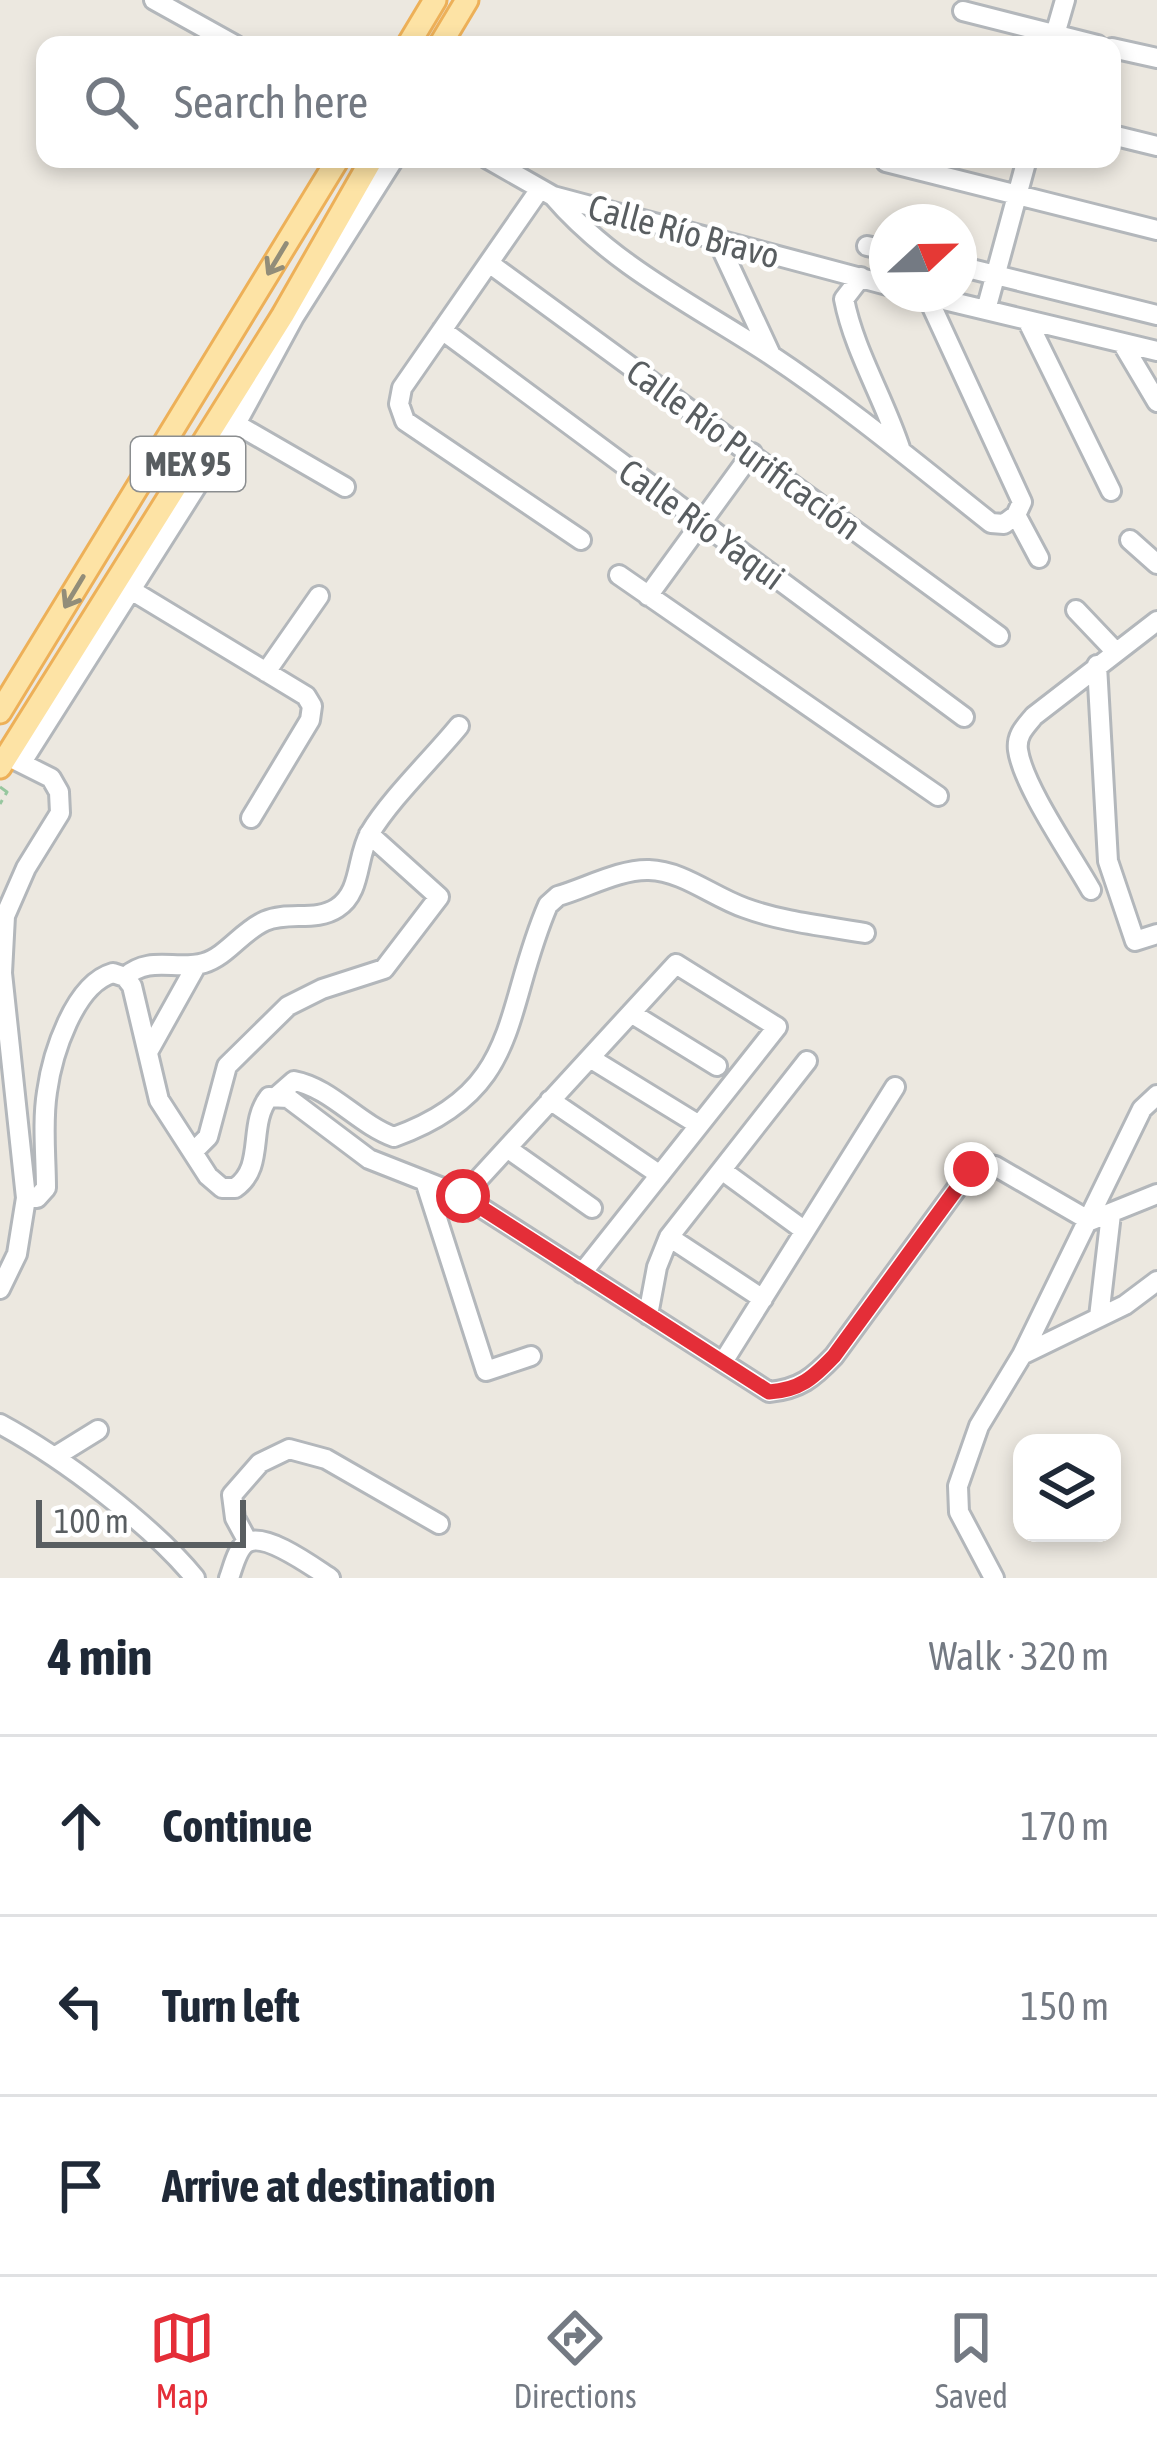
<!DOCTYPE html>
<meta charset="utf-8">
<style>
:root{--surface:#fff;--page:#f2f2f3;--text:#1f2937;--muted:#747a83;--line:#e0e1e3;--accent:#e42e38}
body{margin:0;font-family:"Asap Condensed",sans-serif;background:var(--page);color:var(--text)}
.controls{position:absolute;right:36px;bottom:36px;display:grid;overflow:hidden;border-radius:24px;box-shadow:0 6px 18px #0003}
.controls button{width:108px;height:108px;display:grid;place-items:center;padding:0;border:0;border-bottom:3px solid var(--line);background:var(--surface);color:var(--text);font:60px sans-serif}
.compass{position:absolute;left:869px;top:204px;width:108px;height:108px;border-radius:50%;background:var(--surface);box-shadow:0 6px 18px #0003;rotate:68deg}
.scale{position:absolute;left:36px;bottom:30px;width:210px;box-sizing:border-box;padding-left:12px;border:6px solid #595e61;border-top:0;font-size:33px;line-height:42px;white-space:nowrap;color:#595e61;-webkit-text-stroke:9px #fff;paint-order:stroke}
.stop{position:absolute;width:36px;height:36px;margin:-27px;border:9px solid #e42e38;border-radius:50%;background:#fff}
.stop.end{background:#e42e38;border-color:#fff;box-shadow:0 3px 12px #0008}
.list{margin:0;padding:0;list-style:none}
h2{display:flex;justify-content:space-between;align-items:center;height:156px;margin:0;padding:0 48px;font-size:51px}
h2 small{font-size:39px;font-weight:400;color:var(--muted)}
.list li{display:grid;grid-template-columns:78px 1fr auto;gap:36px;align-items:center;box-sizing:border-box;height:180px;padding:0 48px;border-top:3px solid var(--line)}
.list b{display:block;font-size:45px;white-space:nowrap}
.list em{font-size:39px;font-style:normal;color:var(--muted)}
.icon{flex:none;width:66px;height:66px;fill:none;stroke:currentColor;stroke-width:2;stroke-linecap:round;stroke-linejoin:round}
.map{position:relative;flex:none;width:1157px;height:1578px;overflow:hidden}
.search{position:absolute;background:var(--surface);box-shadow:0 6px 18px #0003;left:36px;right:36px;top:36px;height:132px;display:flex;align-items:center;gap:30px;box-sizing:border-box;padding:0 42px;border-radius:24px;color:var(--muted);font-size:45px}
.sheet{height:696px;background:var(--surface)}
nav{display:flex;justify-content:space-around;align-items:center;box-sizing:border-box;height:168px;border-top:3px solid var(--line);background:var(--surface);font-size:33px;color:var(--muted)}
nav a{display:grid;justify-items:center;gap:6px}
nav .on{color:var(--accent)}
.map>svg:first-child{display:block}
</style>
<div class="map">
<svg width="1157" height="1578" viewBox="0 0 1157 1578">
<rect width="100%" height="100%" fill="#ece8e0"/>
<g fill="none" stroke-linecap="round" stroke-linejoin="round">
<!-- minor casing -->
<g stroke="#b3b7bb" stroke-width="24">
<path id="minor" d="M154,0L235,45
M963,11L1097,45
M1052,45L1065,0
M1112,48L1157,58
M1112,135L1157,146
M488,159L553,196L887,285
M886,162L1157,230
M540,189L402,388L399,404L405,421L581,540
M553,196C612,265 694,305 769,354C846,405 918,465 991,523L1004,524L1016,515
M717,239L771,355
M867,246L887,250
M489,263L999,636
M959,266L1157,315
M861,277L844,299C854,351 885,400 901,451
M919,294L1157,351
M927,296L1022,502L1016,515
M986,310L1027,159
M1028,322L1111,491
M442,330L964,717
M1122,343L1157,402
M236,424L345,487
M1016,515L1039,558
M1130,540L1157,564
M619,575L938,796
M131,590L306,696L312,706L310,720L251,818
M648,596L752,453
M1076,610L1115,651
M1097,665L1108,861L1135,941L1157,934
M266,672L319,596
M22,762L236,424L294,317L394,159
M1091,890C1072,856 1023,786 1018,750C1016,735 1025,727 1034,716L1157,621
M125,977C150,955 176,971 204,963C227,956 242,931 265,921C288,911 316,922 337,908C362,892 356,857 370,833C390,799 433,758 459,726
M631,1013L717,1066
M148,1052L196,966
M590,1058L699,1125
M278,1095L294,1081C331,1088 358,1124 394,1137C523,1091 502,1011 548,905L558,896C586,888 620,869 649,870C683,871 713,897 745,908C783,922 825,926 865,933
M550,1100L660,1175
M507,1148L592,1208
M193,1152L208,1137L227,1066L288,1006L322,989L384,969L439,897L369,834
M723,1171L805,1231
M425,1181L486,1371L531,1356
M463,1196L676,964L777,1027L582,1273
M26,1198H37L46,1188C46,1157 42,1123 47,1092C52,1055 74,984 113,973L125,977L132,986L159,1100L208,1176L222,1188H235C266,1167 247,1125 269,1097L288,1098L369,1159L463,1196L769,1392C800,1389 813,1378 834,1356L971,1169L982,1163L995,1166L1090,1221L1157,1194
M669,1237L763,1299
M0,1289L17,1254L26,1198L2,973L5,916L26,868L60,813L59,792L51,778L11,758
M648,1315L657,1267L669,1237L807,1061
M1099,1317L1111,1214
M1022,1355L1125,1305L1157,1281
M723,1362L895,1087
M0,1424C61,1457 151,1524 195,1578
M56,1456L98,1430
M248,1542L235,1518L232,1495L260,1463L289,1449L326,1459L439,1524
M229,1578C233,1568 237,1547 248,1542C267,1533 313,1567 330,1578
M994,1578L959,1512L958,1486L979,1426L1022,1355L1142,1109L1157,1095"/>
</g>
<!-- major casing -->
<g stroke="#edb058" stroke-width="27">
<path id="major" d="M408,45L435,0
M440,45L467,0
M0,712L338,159
M0,767L283,315L372,159"/>
</g>
<!-- path -->
<path stroke="#97c79f" stroke-width="3" stroke-dasharray="12 6" stroke-linecap="butt" d="M0,787L7,792L0,804"/>
<!-- minor -->
<use href="#minor" stroke="#fff" stroke-width="18"/>
<!-- major -->
<use href="#major" stroke="#fde3a5" stroke-width="21"/>
</g>
<!-- one-way arrows -->
<defs><path id="oneway-shaft" d="M-6 0H5M1.5-3L5.5 0L1.5 3" fill="none" stroke-width="1.6" stroke-linecap="round" stroke-linejoin="round" transform="scale(3)"/></defs>
<g stroke="#928d79">
<use href="#oneway-shaft" transform="translate(277 259) rotate(121)"/>
<use href="#oneway-shaft" transform="translate(74 592) rotate(121)"/>
</g>
<g fill="none" stroke-linecap="round" stroke-linejoin="round">
<!-- route -->
<path stroke="#e42e38" stroke-width="15" d="M463,1196L769,1392C800,1390 813,1378 834,1356L971,1169"/>
</g>
<g text-anchor="middle" dominant-baseline="central" stroke-width="9" stroke-linejoin="round" paint-order="stroke">
<!-- shield labels -->
<rect fill="#fff" stroke="#8b8e90" stroke-width="3" x="131" y="437" width="114" height="54" rx="9"/>
<g font-size="33" font-weight="bold" fill="#595e61">
<text x="188" y="464">MEX 95</text>
</g>
<!-- street labels -->
<g font-size="36" fill="#595e61" stroke="#fff">
<text transform="translate(684 231) rotate(15)">Calle Río Bravo</text>
<text transform="translate(744 449) rotate(36)">Calle Río Purificación</text>
<text transform="translate(702 524) rotate(36)">Calle Río Yaqui</text>
</g>
</g>
</svg>
<div class="controls">
<button><svg class="icon" aria-label="layers" viewBox="0 0 24 24"><path d="M12 4l9 5-9 5-9-5zM3 14l9 5 9-5"/></svg></button>
</div>
<svg class="compass" viewBox="-18 -18 36 36"><path d="M0-13l5 13h-10z" fill="#e53935"/><path d="M0 13l5-13h-10z" fill="#747a83"/></svg>
<div class="scale">100 m</div>
<div class="stop" style="left:463px;top:1196px"></div>
<div class="stop end" style="left:971px;top:1169px"></div>
<div class="search"><svg class="icon" aria-label="search" viewBox="0 0 24 24"><circle cx="10" cy="10" r="6"/><path d="M15 15l6 6"/></svg>Search here</div>
</div>
<section class="sheet">
<h2>4 min<small>Walk · 320 m</small></h2>
<ul class="list">
<li><svg class="icon" aria-label="ahead" viewBox="0 0 24 24"><path d="M12 20V5M6 11l6-6 6 6"/></svg><div><b>Continue</b></div><em>170 m</em></li>
<li><svg class="icon" aria-label="left" viewBox="0 0 24 24"><path d="M17 20v-9H6M10 6l-5 5 5 5"/></svg><div><b>Turn left</b></div><em>150 m</em></li>
<li><svg class="icon" aria-label="arrive" viewBox="0 0 24 24"><path d="M6 21V4h12l-3 4 3 4H6"/></svg><div><b>Arrive at destination</b></div></li>
</ul>
</section>
<nav>
<a class="on"><svg class="icon" aria-label="map" viewBox="0 0 24 24"><path d="M3 6l6-2 6 2 6-2v14l-6 2-6-2-6 2zM9 4v14M15 6v14"/></svg>Map</a>
<a><svg class="icon" aria-label="directions" viewBox="0 0 24 24"><path d="M12 3l9 9-9 9-9-9zM9 14v-3h6M13 9l2 2-2 2"/></svg>Directions</a>
<a><svg class="icon" aria-label="saved" viewBox="0 0 24 24"><path d="M7 4h10v16l-5-4-5 4z"/></svg>Saved</a>
</nav>
